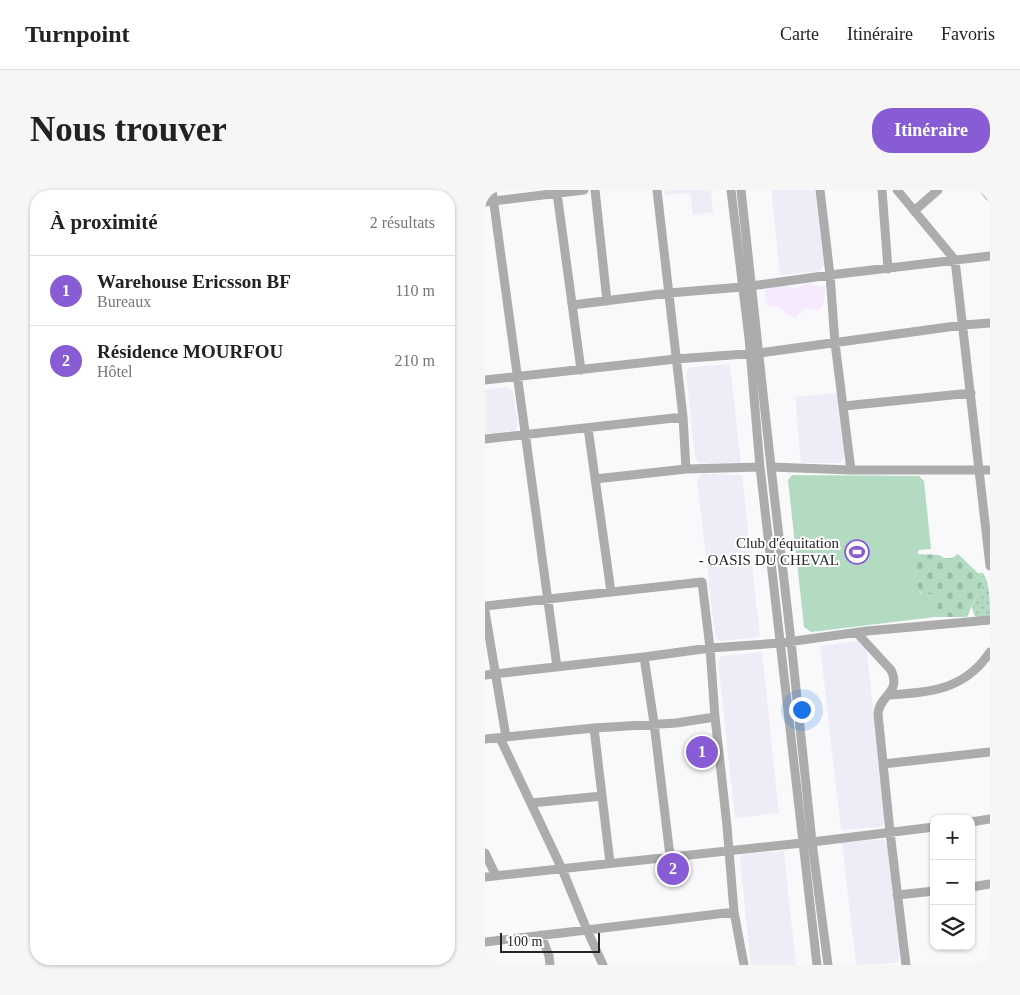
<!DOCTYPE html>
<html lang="fr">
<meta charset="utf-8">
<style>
:root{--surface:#fff;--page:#f6f6f6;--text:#222;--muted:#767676;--line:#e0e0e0;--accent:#875cd5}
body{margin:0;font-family:Georgia,serif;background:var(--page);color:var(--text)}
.controls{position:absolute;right:15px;bottom:15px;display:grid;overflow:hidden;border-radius:10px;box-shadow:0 1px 4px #0004}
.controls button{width:45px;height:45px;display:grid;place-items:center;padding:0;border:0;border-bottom:1px solid var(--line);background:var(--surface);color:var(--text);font:25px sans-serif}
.scale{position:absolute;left:15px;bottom:12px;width:100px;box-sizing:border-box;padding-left:5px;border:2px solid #252526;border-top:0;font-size:14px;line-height:18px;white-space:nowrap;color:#252526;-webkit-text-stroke:4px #fff;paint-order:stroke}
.you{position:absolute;left:316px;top:519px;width:18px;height:18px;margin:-12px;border:4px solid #fff;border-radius:50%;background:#1a73e8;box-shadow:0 0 0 8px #1a73e833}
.badge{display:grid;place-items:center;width:32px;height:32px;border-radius:50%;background:var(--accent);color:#fff;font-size:16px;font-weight:700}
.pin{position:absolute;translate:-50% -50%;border:2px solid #fff;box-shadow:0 1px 5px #0006}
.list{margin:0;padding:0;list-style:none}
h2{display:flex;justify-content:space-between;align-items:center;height:65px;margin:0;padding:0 20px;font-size:21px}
h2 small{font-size:16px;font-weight:400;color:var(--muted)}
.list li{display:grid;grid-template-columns:32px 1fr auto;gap:15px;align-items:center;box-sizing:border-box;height:70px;padding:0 20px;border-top:1px solid var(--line)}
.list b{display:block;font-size:19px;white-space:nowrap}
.list p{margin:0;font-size:16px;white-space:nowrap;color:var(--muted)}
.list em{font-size:16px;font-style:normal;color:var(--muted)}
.icon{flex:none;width:28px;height:28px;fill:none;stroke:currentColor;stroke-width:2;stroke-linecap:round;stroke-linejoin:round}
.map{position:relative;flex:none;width:505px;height:775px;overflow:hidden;border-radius:20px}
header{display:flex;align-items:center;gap:30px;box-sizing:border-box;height:70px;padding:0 25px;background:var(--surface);border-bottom:1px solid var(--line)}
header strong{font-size:24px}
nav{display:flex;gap:28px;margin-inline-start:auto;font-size:18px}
.intro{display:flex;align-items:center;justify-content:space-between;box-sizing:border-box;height:120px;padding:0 30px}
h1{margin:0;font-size:35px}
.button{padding:12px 22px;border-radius:20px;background:var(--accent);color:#fff;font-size:18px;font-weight:700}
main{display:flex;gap:30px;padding:0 30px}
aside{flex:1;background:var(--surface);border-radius:20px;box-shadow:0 1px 4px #0004}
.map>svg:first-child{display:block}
</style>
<header>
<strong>Turnpoint</strong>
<nav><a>Carte</a><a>Itinéraire</a><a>Favoris</a></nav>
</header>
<div class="intro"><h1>Nous trouver</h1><a class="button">Itinéraire</a></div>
<main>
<aside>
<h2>À proximité<small>2 résultats</small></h2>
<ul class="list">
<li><span class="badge">1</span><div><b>Warehouse Ericsson BF</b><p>Bureaux</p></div><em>110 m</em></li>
<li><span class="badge">2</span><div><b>Résidence MOURFOU</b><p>Hôtel</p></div><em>210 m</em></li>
</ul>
</aside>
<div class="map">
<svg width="505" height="775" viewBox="0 0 505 775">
<defs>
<pattern id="grass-dots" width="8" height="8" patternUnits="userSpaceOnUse" patternTransform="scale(1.25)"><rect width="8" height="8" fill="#b2dbc1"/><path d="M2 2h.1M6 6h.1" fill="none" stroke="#99bca6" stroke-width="1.8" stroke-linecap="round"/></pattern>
<pattern id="cemetery-stones" width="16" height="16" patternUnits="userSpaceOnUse" patternTransform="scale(1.25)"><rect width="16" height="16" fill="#b2dbc1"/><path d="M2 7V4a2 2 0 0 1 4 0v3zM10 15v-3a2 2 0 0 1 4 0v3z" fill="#99bca6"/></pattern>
</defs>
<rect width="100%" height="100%" fill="#f9f9fb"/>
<!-- commercial -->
<path fill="#f5eaff" d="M323,93L334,97L338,96L340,97L339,112L335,119L332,120L321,118L310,128L302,124L293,117L282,116L279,103L281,100L288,97L302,96L309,98H313Z"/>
<!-- built -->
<path fill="#ededf7" d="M180,0H226L228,22L208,25L205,3L180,5Z
M286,0H330L339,75L335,81L295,85Z
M245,174L256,273H215L210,268L201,182L206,177Z
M22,197L28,202L33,236L29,241L0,244V200Z
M353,203L360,267L355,273H316L310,207Z
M217,284L257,285L275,447L235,451L230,446L212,290Z
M375,451L381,455L400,632L396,637L356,640L335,456Z
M277,462L294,623L250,628L233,471L237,466Z
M398,649L402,654L415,767L411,773L371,775L357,653Z
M299,661L311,775H266L255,669L258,664Z"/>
<!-- grass -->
<path fill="url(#grass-dots)" d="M493,383H498C505,393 505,412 505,426L492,428L489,425L487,416L499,389Z"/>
<!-- cemetery -->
<path fill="url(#cemetery-stones)" d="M432,364L454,365L459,368H467L473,364L499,389L482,427H450L453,423C435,403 423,392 432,364Z"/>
<!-- garden -->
<path fill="#b2dbc1" d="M307,285L434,286L439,291L446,359L434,360C427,380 427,385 436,404H452L453,423L450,427L326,442L319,437L303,290Z"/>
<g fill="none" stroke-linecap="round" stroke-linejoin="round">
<!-- minor -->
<path stroke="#acacad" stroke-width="9" d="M7,0L72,477
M110,0L122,111
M172,0L198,227L201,279
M246,0L264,148L275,277L294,442L332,775
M256,0L286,277L306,451L327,652L343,775
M335,0L345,85L350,153L366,280
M397,0L403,79
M412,0L470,70L505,376
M499,0L505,7
M72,3L96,180
M0,12L99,0
M429,21L453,0
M266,96L345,85L505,66
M87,115L184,103L257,97
M0,190L191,169L274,163L478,135L505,133
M359,216L486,203
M103,238L126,402
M0,249L198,227
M286,277L366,280H505
M110,289L201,279L275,277
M0,416L217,392L225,458L230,527L242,636L249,722L259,775
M0,421L21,547
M372,443L406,480C417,503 394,505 393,524L405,642L421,775
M159,467L169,533L185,666
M0,485L159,467L225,458L295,453L382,441L505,430
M404,505C446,502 480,500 505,462
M109,538L125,673
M15,548L77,679L102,740L118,775
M0,549L109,538L191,533L230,527
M398,574L505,562
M46,613L117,606
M486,632L505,629
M327,652L449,637
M0,663L11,686
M0,687L317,653
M486,697L505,694
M412,705L449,701
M56,745L64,766L65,775
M0,752L102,740L249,722"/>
</g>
<!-- icons -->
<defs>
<g id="stadium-ring" transform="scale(1.25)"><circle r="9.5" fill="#fff" stroke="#875cd5" stroke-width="1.5"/><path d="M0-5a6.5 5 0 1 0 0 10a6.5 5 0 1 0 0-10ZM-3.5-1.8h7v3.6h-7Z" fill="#875cd5"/></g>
</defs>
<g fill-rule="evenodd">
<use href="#stadium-ring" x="372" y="362"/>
</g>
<g text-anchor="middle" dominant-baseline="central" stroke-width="4" stroke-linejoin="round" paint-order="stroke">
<!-- poi labels -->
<g font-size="15" fill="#252526" stroke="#fff" text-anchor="end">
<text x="354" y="353">Club d'équitation<tspan x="354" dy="17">- OASIS DU CHEVAL</tspan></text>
</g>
</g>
</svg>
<div class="controls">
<button>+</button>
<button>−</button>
<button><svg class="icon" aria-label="layers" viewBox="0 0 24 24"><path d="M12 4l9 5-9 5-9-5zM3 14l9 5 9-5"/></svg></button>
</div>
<div class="scale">100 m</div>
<div class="you"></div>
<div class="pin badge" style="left:217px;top:562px">1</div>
<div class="pin badge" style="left:188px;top:679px">2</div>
</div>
</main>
